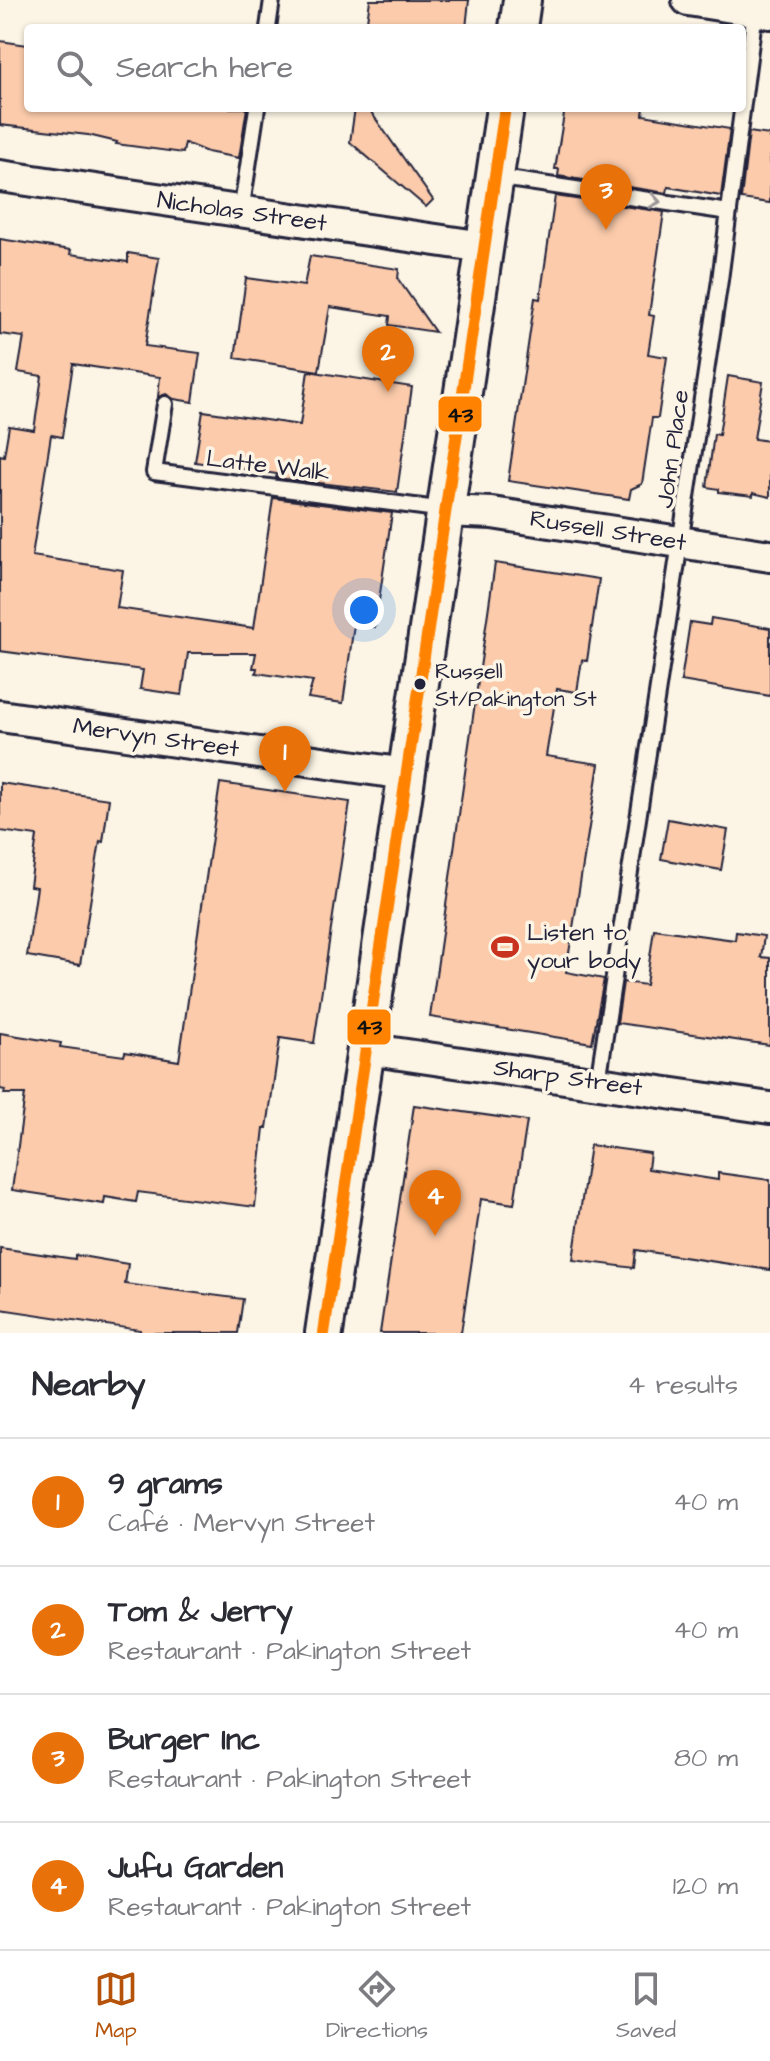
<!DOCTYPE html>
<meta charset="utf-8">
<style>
:root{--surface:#fff;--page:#f7f7f7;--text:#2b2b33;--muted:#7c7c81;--line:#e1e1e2;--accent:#b45309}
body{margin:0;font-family:"Architects Daughter",sans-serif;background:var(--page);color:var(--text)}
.you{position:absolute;left:364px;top:610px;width:28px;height:28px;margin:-20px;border:6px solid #fff;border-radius:50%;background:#1a73e8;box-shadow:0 0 0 12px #1a73e833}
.badge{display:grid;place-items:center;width:52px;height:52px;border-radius:50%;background:var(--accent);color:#fff;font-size:26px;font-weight:700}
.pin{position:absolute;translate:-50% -66px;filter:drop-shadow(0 2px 4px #0008)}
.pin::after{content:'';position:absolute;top:42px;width:28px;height:24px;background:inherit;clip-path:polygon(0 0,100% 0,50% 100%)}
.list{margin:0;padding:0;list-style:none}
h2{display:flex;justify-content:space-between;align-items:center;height:104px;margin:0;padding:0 32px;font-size:34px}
h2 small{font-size:26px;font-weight:400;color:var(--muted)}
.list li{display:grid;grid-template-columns:52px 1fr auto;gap:24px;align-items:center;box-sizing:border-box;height:128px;padding:0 32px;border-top:2px solid var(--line)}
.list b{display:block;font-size:30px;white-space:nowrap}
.list p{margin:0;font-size:26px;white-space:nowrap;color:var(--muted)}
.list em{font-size:26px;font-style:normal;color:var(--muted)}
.icon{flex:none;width:44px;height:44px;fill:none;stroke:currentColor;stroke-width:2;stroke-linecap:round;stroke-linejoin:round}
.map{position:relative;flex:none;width:770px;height:1333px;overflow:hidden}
.search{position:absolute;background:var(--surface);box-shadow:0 2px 6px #0004;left:24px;right:24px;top:24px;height:88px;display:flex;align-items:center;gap:20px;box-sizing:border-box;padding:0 28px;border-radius:8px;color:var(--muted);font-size:30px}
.sheet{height:616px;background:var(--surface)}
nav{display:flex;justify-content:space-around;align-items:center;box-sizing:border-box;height:112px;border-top:2px solid var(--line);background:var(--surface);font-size:22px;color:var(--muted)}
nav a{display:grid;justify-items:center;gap:4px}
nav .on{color:var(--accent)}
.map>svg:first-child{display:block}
</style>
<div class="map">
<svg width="770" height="1333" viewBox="0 0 770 1333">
<rect width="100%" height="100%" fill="#fcf5e5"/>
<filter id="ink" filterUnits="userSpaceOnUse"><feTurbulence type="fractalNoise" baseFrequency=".0125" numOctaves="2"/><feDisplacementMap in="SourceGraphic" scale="16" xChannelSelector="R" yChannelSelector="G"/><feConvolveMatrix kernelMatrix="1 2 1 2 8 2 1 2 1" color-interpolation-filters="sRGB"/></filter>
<g filter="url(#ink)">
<!-- building -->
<path fill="#fbcbab" stroke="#22223b" stroke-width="2" d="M370,0H469L466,28H366Z
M0,41L28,45V108H247L239,158L207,152L185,143L183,153L116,144L117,142L88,135L0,125Z
M355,108H368L433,200L426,207L350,142Z
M565,108H644L643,115L730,129L721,196L668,187L667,193L558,176L559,169H555Z
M749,132L770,135V203L741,199Z
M555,196L664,212L649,315L654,316L648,354L667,357L658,418H652L642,484L631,489L629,499L508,481L535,298L540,299Z
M0,239L71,250L70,254L128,262V253L159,258L145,346L200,353L193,402L174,399L166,394L158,397L160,377L73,364L62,437L51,435L32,556L123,570L117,608L254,628L273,498L392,513L375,627L354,624L343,703L308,698L313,681L256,673L257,668H253L256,653H188L182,695L140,689L143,670L0,651V455L4,456L9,426L34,430L42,376L18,372L24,337L0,334Z
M310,256L399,269L398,279L435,332L389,325L390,316L330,307L319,371L235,358L246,278L304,286Z
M308,371L412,387L397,492L276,478L277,474L195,462L203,411L300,425Z
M728,376L763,382L754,439L770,441V497L753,493V496L719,492V489L707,487L714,434L719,435Z
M495,563L599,579L587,661L582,660L577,692L557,689L546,756L599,764L566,972L604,979L592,1043L430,1017Z
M711,618L770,628V696L681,681L690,622L710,625Z
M0,783L109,799L103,842L100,841L80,965L27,956L37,887L30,886L37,836L0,831Z
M220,783L350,802L314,1043L280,1038L267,1128H264L255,1207L138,1192L136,1202L105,1197L104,1204L12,1190L25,1094H4L5,1090L0,1089V1033L61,1043L60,1047L124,1056L125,1052L179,1061Z
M668,819L728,830L721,870L661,859Z
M654,929L735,940L736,932L764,936L761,957L770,958V1045L617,1023L623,982L646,985Z
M414,1105L527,1121L514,1204L481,1199L461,1333H380Z
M590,1145L650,1153L648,1169L718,1180V1173L770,1180V1270L636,1250L634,1268L573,1260Z
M0,1248L75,1259V1255L128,1264L125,1284L243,1299L238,1333H140V1330L0,1309Z"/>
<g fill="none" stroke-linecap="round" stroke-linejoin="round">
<!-- service casing -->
<g stroke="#22223b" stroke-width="20">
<path id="service" d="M268,28L272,0
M495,177L729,212
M241,212L257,108
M165,404L154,472L445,510
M598,1082L720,280L755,11"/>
</g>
<!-- minor casing -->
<g stroke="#22223b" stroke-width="36">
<path id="minor" d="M688,0L770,13
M0,176L484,247
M445,511L492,513L770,556
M0,716L406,774
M366,1049L770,1108"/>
</g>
<!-- tertiary casing -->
<g stroke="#22223b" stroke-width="42">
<path id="tertiary" d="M518,28L522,0
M324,1333L505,108"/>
</g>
<!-- service -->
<use href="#service" stroke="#fcf5e5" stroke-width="14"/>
<!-- minor -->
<use href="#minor" stroke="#fcf5e5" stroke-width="30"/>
<!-- tertiary -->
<use href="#tertiary" stroke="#fcf5e5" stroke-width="36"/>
<!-- bus-1 casing -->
<g stroke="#fcf5e5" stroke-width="18">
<path id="bus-1" d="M324,1333L505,108"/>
</g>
<!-- bus-1 -->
<use href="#bus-1" stroke="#ff8200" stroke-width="12"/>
</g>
<!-- one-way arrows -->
<defs><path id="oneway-chevron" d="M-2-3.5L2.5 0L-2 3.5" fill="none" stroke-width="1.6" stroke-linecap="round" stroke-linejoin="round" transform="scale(2)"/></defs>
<use stroke="#9a9698" href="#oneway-chevron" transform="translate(655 201) rotate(9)"/>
</g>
<!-- icons -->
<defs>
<g id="stadium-bare" transform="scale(2.16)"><path d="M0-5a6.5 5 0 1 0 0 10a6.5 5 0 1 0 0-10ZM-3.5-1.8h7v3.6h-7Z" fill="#c8321e" stroke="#fcf5e5" stroke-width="2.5" paint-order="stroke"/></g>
</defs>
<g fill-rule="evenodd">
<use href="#stadium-bare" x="505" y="947"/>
</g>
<!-- markers -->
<circle fill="#22223b" stroke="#fcf5e5" stroke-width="3" cx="420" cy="684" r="7"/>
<g text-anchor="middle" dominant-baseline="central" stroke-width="7" stroke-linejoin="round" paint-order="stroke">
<!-- bus labels -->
<g font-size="22" fill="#22223b" stroke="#fcf5e5" text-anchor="start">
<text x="435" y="671">Russell<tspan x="435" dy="28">St/Pakington St</tspan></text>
</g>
<!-- street labels -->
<g font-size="24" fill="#22223b" stroke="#fcf5e5">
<text transform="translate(242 212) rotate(8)">Nicholas Street</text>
<text transform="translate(673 449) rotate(-82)">John Place</text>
<text transform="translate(268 466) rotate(7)">Latte Walk</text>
<text transform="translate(608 531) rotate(9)">Russell Street</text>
<text transform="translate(156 738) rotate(8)">Mervyn Street</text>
<text transform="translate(568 1078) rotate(8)">Sharp Street</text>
</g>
<!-- poi labels -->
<g font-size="24" fill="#22223b" stroke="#fcf5e5" text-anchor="start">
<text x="527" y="933">Listen to<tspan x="527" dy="28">your body</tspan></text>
</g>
</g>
<g stroke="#fcf5e5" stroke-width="3">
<rect x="437" y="395" width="46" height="38" rx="8" fill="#ff8200"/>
<rect x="346" y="1008" width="46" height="38" rx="8" fill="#ff8200"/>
</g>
<g font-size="22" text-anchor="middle" font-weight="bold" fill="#111">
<text x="460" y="422">43</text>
<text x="369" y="1034">43</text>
</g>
</svg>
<div class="you"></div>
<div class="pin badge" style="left:285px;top:792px;background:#e8710a">1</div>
<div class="pin badge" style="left:388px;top:392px;background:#e8710a">2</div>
<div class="pin badge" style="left:606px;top:230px;background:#e8710a">3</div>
<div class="pin badge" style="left:435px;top:1236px;background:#e8710a">4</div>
<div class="search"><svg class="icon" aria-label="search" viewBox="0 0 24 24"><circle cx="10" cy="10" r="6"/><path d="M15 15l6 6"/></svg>Search here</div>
</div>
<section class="sheet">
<h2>Nearby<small>4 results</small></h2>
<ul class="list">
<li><span class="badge" style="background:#e8710a">1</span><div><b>9 grams</b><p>Café · Mervyn Street</p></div><em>40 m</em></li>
<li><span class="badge" style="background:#e8710a">2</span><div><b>Tom &amp; Jerry</b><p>Restaurant · Pakington Street</p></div><em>40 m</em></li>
<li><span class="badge" style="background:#e8710a">3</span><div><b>Burger Inc</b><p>Restaurant · Pakington Street</p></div><em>80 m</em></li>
<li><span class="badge" style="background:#e8710a">4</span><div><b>Jufu Garden</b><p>Restaurant · Pakington Street</p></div><em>120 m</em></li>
</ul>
</section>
<nav>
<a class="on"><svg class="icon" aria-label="map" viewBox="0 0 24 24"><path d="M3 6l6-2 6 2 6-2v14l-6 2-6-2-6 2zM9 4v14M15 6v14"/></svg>Map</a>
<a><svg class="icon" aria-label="directions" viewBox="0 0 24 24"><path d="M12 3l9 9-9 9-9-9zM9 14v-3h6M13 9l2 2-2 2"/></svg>Directions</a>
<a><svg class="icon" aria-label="saved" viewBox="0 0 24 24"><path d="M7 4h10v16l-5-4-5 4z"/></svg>Saved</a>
</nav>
